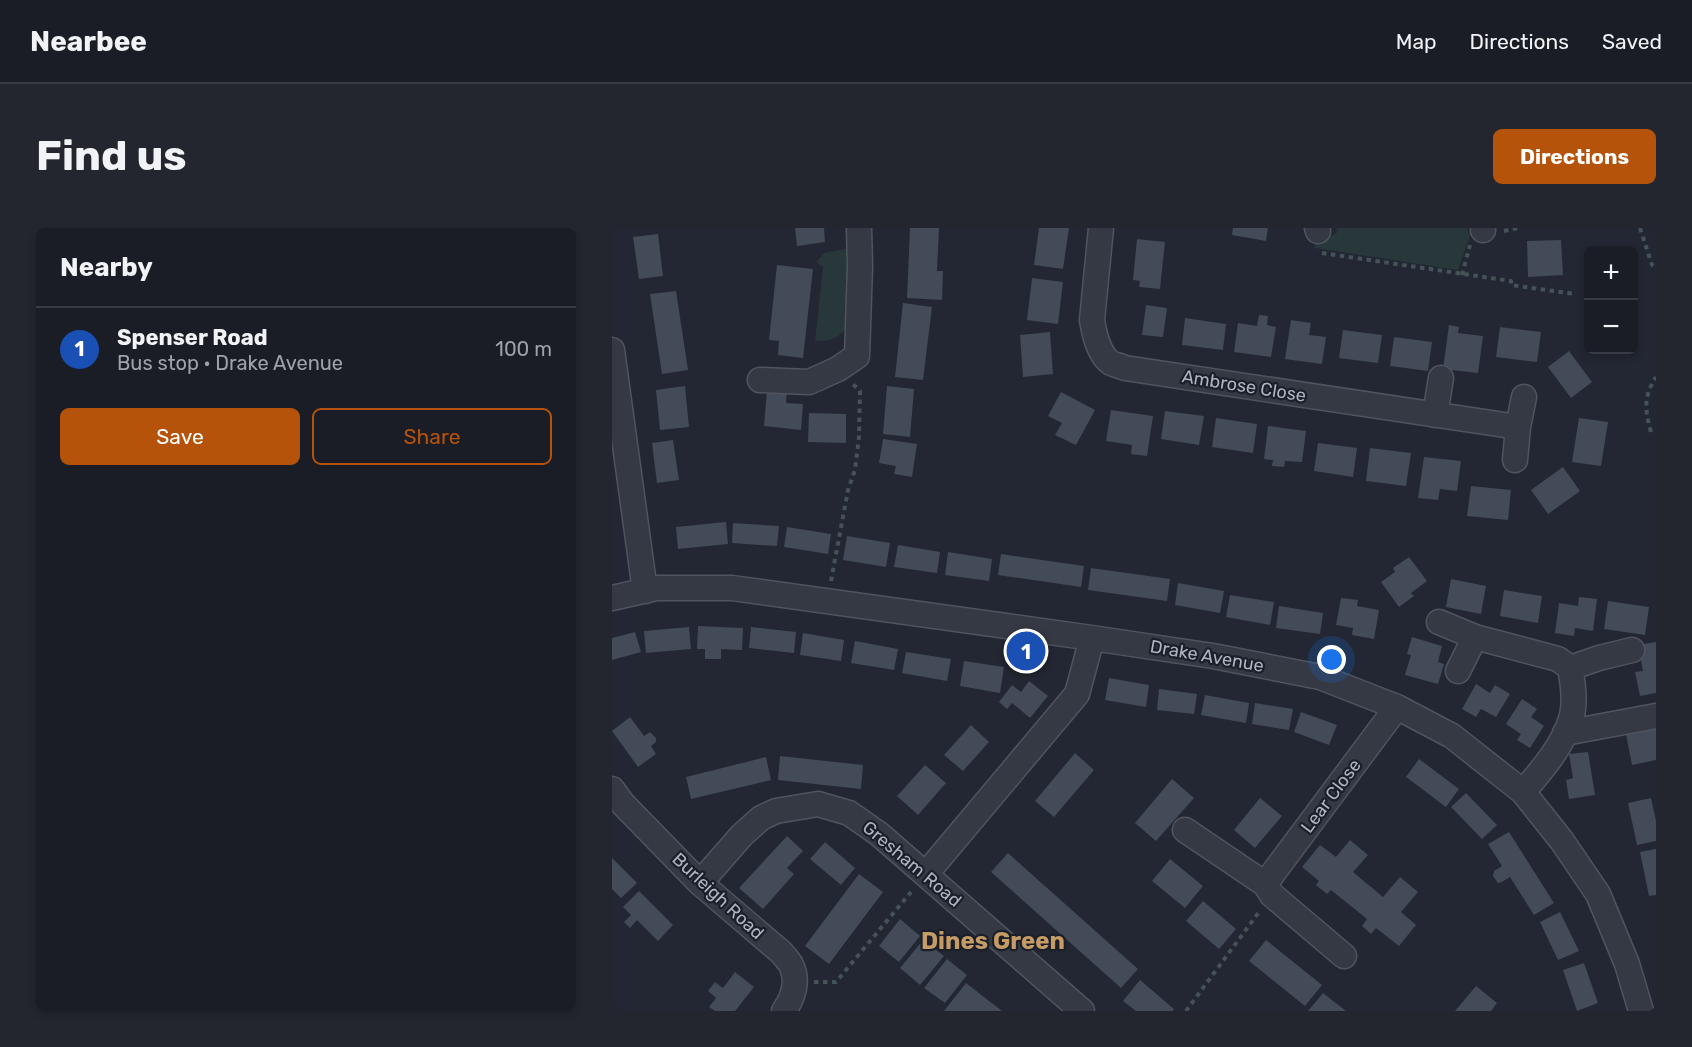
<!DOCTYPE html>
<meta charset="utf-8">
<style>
:root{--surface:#1a1d26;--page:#23262e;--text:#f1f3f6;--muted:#9fa2a7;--line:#383b43;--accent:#b45309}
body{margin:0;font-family:Rubik,sans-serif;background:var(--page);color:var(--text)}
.controls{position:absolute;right:18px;top:18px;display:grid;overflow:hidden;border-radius:9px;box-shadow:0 3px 9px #0003}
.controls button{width:54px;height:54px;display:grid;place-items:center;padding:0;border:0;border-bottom:2px solid var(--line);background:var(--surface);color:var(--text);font:30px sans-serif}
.you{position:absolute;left:720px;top:432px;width:21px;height:21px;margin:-15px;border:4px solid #fff;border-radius:50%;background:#1a73e8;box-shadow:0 0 0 9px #1a73e833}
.badge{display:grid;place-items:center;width:39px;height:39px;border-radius:50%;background:var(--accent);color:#fff;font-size:20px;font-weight:700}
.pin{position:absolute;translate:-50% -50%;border:3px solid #fff;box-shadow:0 2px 6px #0006}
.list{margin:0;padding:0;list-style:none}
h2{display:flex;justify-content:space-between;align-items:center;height:78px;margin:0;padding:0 24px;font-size:26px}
h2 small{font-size:20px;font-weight:400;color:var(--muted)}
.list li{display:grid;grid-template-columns:39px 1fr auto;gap:18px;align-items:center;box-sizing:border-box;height:84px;padding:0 24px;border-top:2px solid var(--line)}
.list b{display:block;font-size:22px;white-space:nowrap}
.list p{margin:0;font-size:20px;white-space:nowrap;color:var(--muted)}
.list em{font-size:20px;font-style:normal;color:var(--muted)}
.actions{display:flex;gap:12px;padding:18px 24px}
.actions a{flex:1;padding:14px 0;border:2px solid var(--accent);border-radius:9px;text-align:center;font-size:21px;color:var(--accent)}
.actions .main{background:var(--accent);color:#fff}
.map{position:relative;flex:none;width:1044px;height:783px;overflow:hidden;border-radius:9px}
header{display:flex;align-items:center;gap:36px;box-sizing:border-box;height:84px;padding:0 30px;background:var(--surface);border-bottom:2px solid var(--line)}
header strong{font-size:28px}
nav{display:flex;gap:33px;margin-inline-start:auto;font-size:21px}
.intro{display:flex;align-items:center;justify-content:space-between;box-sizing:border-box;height:144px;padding:0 36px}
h1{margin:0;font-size:42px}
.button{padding:15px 27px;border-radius:9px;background:var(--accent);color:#fff;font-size:21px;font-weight:700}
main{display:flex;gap:36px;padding:0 36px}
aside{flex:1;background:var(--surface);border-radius:9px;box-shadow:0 3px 9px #0003}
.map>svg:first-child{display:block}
</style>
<header>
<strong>Nearbee</strong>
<nav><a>Map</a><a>Directions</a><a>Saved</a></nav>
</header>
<div class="intro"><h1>Find us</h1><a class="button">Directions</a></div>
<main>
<aside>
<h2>Nearby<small></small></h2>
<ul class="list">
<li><span class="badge" style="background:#1a4fb4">1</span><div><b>Spenser Road</b><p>Bus stop · Drake Avenue</p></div><em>100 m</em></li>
</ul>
<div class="actions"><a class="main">Save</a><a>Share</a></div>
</aside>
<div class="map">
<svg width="1044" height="783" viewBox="0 0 1044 783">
<rect width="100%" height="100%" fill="#222733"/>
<!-- green -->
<path fill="#283739" d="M724,0H855L858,8L846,42L703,20V14L725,5Z
M237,20L233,102C224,112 215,113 203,113L211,39L204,34L212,25Z"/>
<!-- building -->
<path fill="#434a58" d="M183,0H212L213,14L185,18Z
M298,0H327L325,43H331L330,72L295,70Z
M427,0H457L451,41L422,37Z
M621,0H656L654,13L620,7Z
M46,6L51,48L27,51L21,9Z
M525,11L553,14L548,61L527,59L528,53L521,52Z
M949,12L951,47L916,49L915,13Z
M165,37L201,41L191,130L166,127L167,113L157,112Z
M420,50L451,54L446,96L415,92Z
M64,63L76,142L50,146L38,66Z
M291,75L320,79L311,152L283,149Z
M534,77L555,80L551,109L530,107Z
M647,87L656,88L655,97L664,99L659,129L622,124L626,95L645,98Z
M573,90L614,96L611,122L570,117Z
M679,92L699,95L697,107L714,109L710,136L673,131Z
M837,97L847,99L846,105L871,108L866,145L831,141Z
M888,99L929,104L925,134L884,129Z
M731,102L770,107L766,135L727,130Z
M438,104L441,146L411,149L408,107Z
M782,109L820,114L816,143L778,138Z
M957,123L980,154L959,170L936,139Z
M73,158L77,199L48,202L44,162Z
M275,158L302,161L298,209L271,206Z
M155,162L175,163L174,175L191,176L189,202L152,198Z
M449,164L483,182L464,217L443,207L450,195L436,188Z
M499,182L541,188L535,228L519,226L520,217L494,213Z
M553,183L592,188L587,217L549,211Z
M197,185L234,186V215L196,214Z
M604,190L645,196L641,225L600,219Z
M967,190L996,194L989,238L960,234Z
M656,198L694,203L690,234L673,233L672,239L660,238L661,232L652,231Z
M271,211L305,216L300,249L282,246L284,238L267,235Z
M61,212L67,252L45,255L40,215Z
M706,215L745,220L741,249L702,243Z
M758,220L799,225L794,258L754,253Z
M812,229L849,233L845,263L828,261L826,272L806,270Z
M951,239L968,263L936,286L919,262Z
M859,258L899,262L896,292L855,288Z
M114,294L116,316L66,321L64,299Z
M121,295L167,298L165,318L120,315Z
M175,299L219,306L216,326L172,319Z
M235,308L278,315L274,339L231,332Z
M286,317L328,324L325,345L282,339Z
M336,324L380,331L377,353L333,347Z
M389,326L472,338L469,359L386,347Z
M797,329L815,353L799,365L802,368L787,379L769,354L783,344L781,340Z
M479,340L558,351L555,373L476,362Z
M839,351L874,358L869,386L834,379Z
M566,355L612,363L608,385L563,377Z
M892,362L930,368L926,395L888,388Z
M618,367L662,374L658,397L614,389Z
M967,369L985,371L981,403L963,400L962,408L943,405L947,375L966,378Z
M729,370L746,372L745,378L767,382L762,411L740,407L741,400L724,397Z
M996,373L1037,379L1033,407L992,401Z
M667,378L711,385L708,406L664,400Z
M86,398L131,400L130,422L109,421V431H93V421H85Z
M77,399L79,421L34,425L32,403Z
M139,399L184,404L182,425L137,420Z
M23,404L29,424L0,432V410Z
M191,405L232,412L229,433L188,427Z
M800,409L830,418L826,434L832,436L826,456L793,447L799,427L795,426Z
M243,413L286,421L282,442L239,435Z
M1044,414V465L1028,468L1023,444L1031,443L1026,417Z
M294,424L339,431L335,453L290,445Z
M352,433L392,439L388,465L348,458Z
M497,450L537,457L534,479L493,472Z
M417,453L436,468L418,490L400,475L395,481L387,474L400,457L409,464Z
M864,456L878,465L883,457L898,466L884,489L869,481L864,489L850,481Z
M547,461L585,466L582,486L545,482Z
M593,467L637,475L634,495L589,487Z
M910,471L925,481L919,489L932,498L918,520L905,512L909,506L894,496Z
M643,475L681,481L677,502L640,496Z
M689,484L725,497L717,517L682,504Z
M18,489L32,508L38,504L44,510V514L39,518L44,526L26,539L0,503Z
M359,497L377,514L351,543L332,527Z
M1044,501V532L1020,537L1014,506Z
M976,524L983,567L957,571L954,552L961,550L957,526Z
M463,525L482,542L442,589L423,573Z
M168,528L251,537L249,561L166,552Z
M154,529L159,552L79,571L74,549Z
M807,531L847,561L834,579L794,549Z
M313,537L334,555L306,587L285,568Z
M560,551L582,570L544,613L523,595Z
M854,565L885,597L870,611L839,579Z
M648,570L670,588L643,620L622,602Z
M1039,570L1044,593V613L1025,617L1016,575Z
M897,604L942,675L922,687L898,649L890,654L886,655L881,648L882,643L890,638L876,616Z
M175,608L191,623L175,640L182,646L151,681L127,660Z
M738,612L756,627L741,644L771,669L788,649L806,664L789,684L804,697L787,718L764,700L759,706L750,698L755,691L719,662L715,666L704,657L707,653L690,639L708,617L724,629Z
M213,614L243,640L229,657L198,631Z
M1044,621V667L1037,668L1028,624Z
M396,625L526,741L509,760L379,644Z
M0,630L25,655L9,670L0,661Z
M558,631L591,658L573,680L540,653Z
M247,646L271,664L217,736L193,718Z
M27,663L61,697L46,713L25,692L18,700L12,694L19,687L11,679Z
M591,673L624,701L607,721L574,693Z
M948,684L967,723L946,732L928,694Z
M288,691L308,708L287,734L267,718Z
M311,712L332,728L308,757L288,740Z
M654,712L710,757L693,778L637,733Z
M335,731L355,747L333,775L312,760Z
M972,735L986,775L965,783L951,742Z
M123,744L142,759L123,783H103L97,779L104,770L96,763L103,754L111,760Z
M528,752L562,781L561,783H524L511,773Z
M354,755L390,783H332Z
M864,758L885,775L879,783H843Z
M711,765L734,783H696Z"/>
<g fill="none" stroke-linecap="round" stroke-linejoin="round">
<!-- minor casing -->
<g stroke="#4f545f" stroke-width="27">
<path id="minor" d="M489,0L480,92C482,105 487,127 499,135C503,137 509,138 513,140L906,199L912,169
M705,0L706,3
M871,0V2
M0,122L33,363
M148,152L197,154L226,141L245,128L248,38L247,0
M823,187L829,150
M903,232L906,199
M0,370L44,360H120L480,410L601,428L708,449L785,479L840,508L911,564L950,613L986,666L1015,736L1029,783
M827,394L863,409L946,431L958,440C961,455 964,475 959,491C951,518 929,543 911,564
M958,440L987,430L1020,422
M846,443L863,409
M953,505L1044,488
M0,561L11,576L88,655L170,725C173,729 177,733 179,737C187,753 181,770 172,783
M573,602L653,656L785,479
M314,646L465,466L480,410
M88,655L130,607L149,590L164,583L206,576L237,585L267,606L470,783
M653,656L660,667L732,728"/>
</g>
<!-- path -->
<path stroke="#455256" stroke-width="4" stroke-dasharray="4.5 4.5" stroke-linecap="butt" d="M1028,0L1040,37L1044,40
M892,3L906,0
M710,25L899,53V57L963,66
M850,47L858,17
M1039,204C1033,182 1031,169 1044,149
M219,353L236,262L243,242L247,209L248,163L241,156
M202,754H224L299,664
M574,783L647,684"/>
<!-- minor -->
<use href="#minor" stroke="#353944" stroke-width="24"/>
</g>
<g text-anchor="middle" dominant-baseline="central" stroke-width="4.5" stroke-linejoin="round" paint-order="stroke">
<!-- street labels -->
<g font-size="18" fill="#afb4c1" stroke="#1a1f29">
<text transform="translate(632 158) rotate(9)">Ambrose Close</text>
<text transform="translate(595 428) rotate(10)">Drake Avenue</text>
<text transform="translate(719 568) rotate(-53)">Lear Close</text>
<text transform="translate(300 636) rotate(40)">Gresham Road</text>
<text transform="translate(106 668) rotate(43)">Burleigh Road</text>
</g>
<!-- district labels -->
<g font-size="24" font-weight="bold" fill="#c59b66" stroke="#1a1f29">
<text x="381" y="713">Dines Green</text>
</g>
</g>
</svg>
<div class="controls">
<button>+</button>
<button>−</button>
</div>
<div class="you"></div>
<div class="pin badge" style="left:414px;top:423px;background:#1a4fb4">1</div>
</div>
</main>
